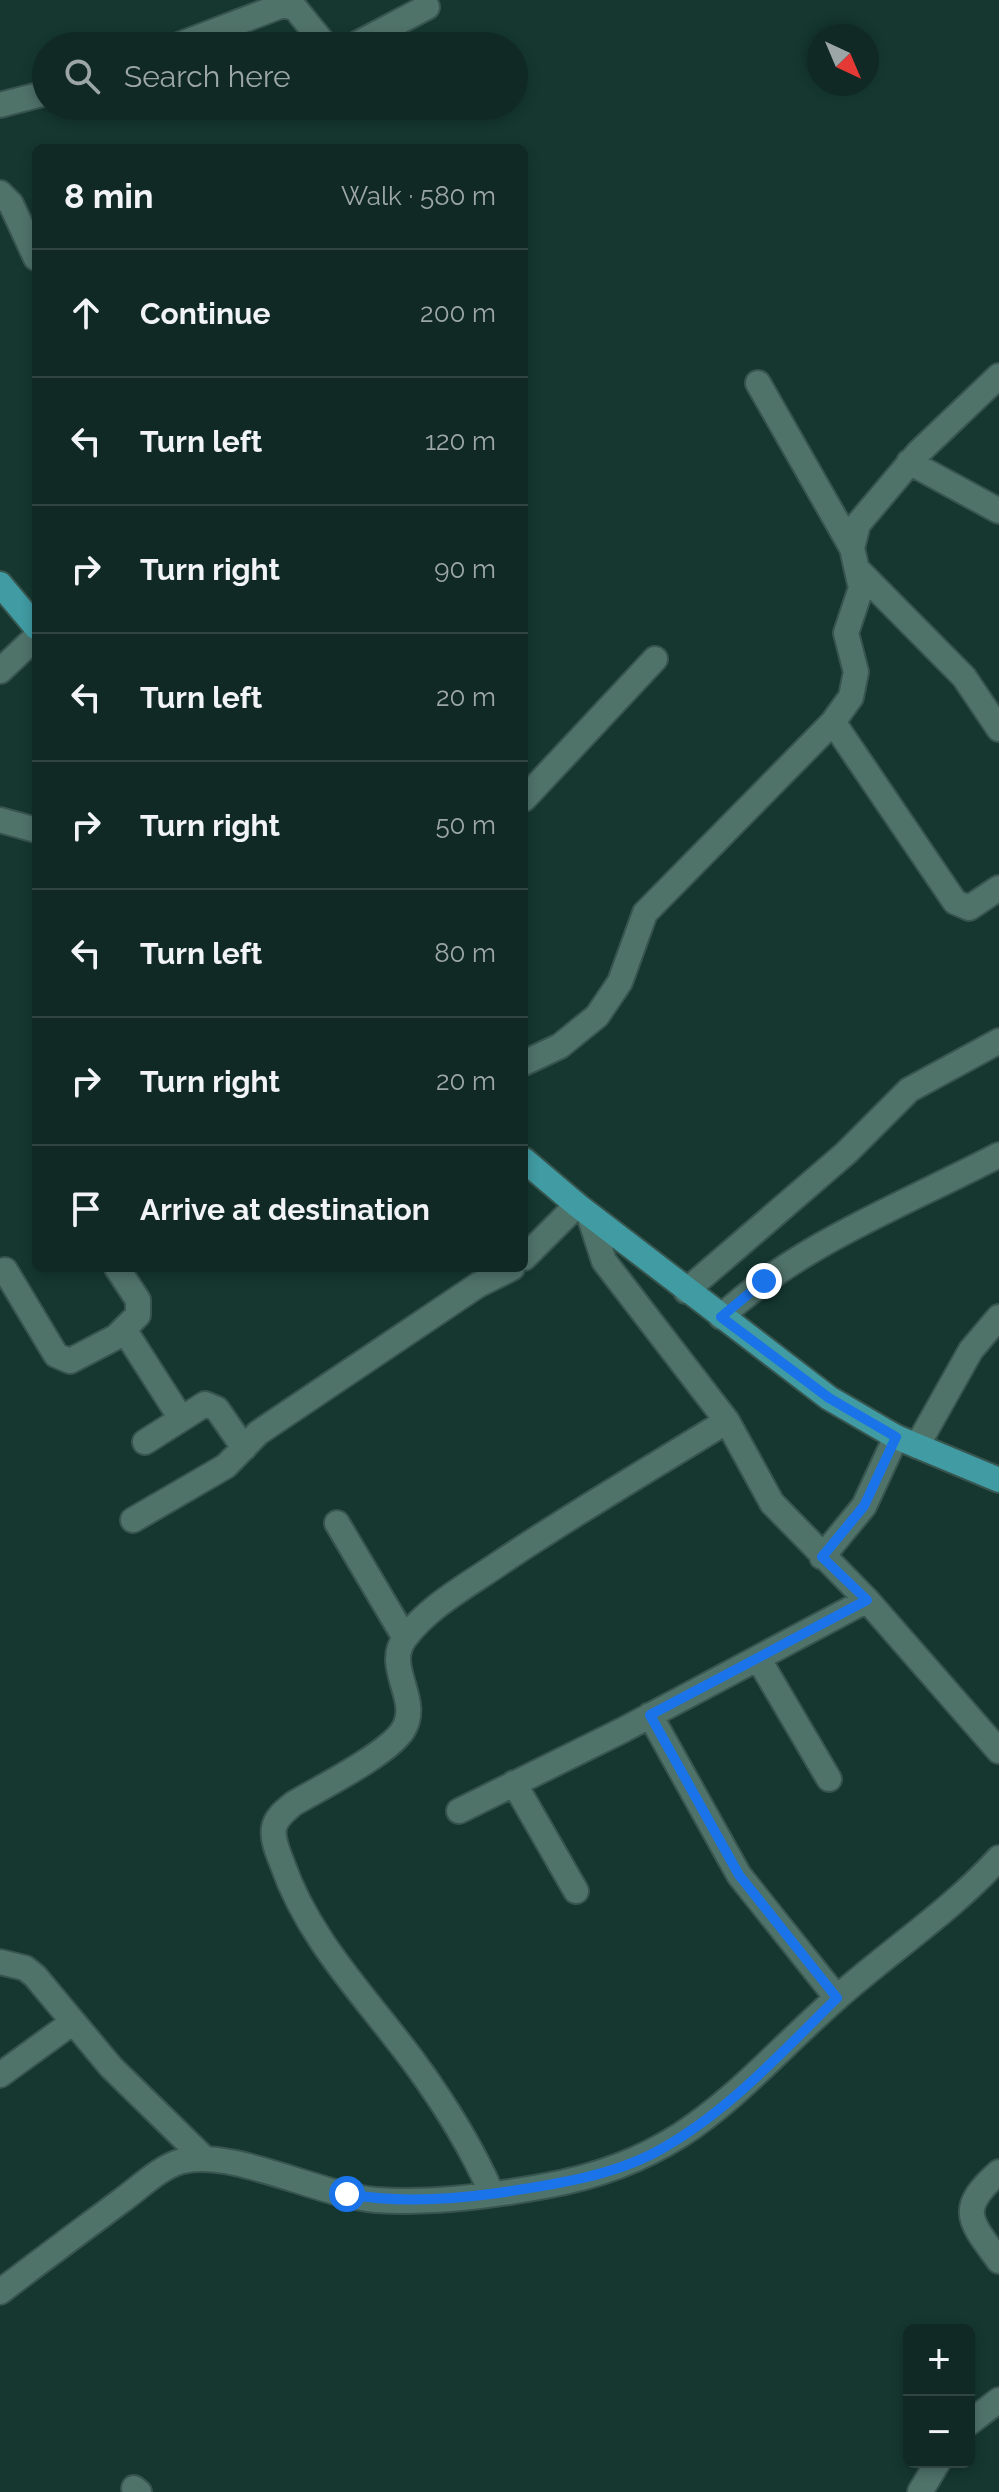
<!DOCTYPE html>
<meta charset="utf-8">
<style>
:root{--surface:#102924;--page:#1e3531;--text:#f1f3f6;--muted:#9ca6a6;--line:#304541}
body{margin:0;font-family:Raleway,sans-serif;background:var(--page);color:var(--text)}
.controls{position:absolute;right:24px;bottom:24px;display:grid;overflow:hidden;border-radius:12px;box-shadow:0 4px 12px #0003}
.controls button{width:72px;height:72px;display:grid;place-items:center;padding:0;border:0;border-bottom:2px solid var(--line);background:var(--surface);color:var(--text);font:40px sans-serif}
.compass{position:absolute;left:807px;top:24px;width:72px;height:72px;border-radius:50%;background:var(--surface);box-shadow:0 4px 12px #0003;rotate:136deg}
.stop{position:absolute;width:24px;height:24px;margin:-18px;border:6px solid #1a73e8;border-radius:50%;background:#fff}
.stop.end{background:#1a73e8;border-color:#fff;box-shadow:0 2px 8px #0008}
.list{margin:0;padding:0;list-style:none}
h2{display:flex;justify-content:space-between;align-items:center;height:104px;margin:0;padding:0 32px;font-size:34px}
h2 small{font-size:26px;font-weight:400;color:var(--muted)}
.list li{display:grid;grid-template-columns:52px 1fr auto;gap:24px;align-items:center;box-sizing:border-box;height:128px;padding:0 32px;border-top:2px solid var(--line)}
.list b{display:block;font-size:30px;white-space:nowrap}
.list em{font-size:26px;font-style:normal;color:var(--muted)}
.icon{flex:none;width:44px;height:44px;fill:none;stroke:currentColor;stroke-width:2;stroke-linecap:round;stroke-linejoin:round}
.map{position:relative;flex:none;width:999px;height:2492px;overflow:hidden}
.search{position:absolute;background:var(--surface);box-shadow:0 4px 12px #0003;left:32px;top:32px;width:496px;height:88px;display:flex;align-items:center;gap:20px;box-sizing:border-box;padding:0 28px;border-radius:44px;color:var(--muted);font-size:30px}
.panel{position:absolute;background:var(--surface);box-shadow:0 4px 12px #0003;left:32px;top:144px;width:496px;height:1128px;border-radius:12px}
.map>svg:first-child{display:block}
</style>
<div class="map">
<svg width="999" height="2492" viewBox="0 0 999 2492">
<rect width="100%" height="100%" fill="#153730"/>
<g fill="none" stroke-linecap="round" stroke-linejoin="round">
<!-- minor casing -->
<g stroke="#38544e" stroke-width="28">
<path id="minor" d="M176,46L283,5L295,8L326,46
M353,46L427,7
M0,105L46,93
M0,193L11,204L36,258
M758,383L852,548
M909,462L999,511
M859,571L964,677L999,729
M0,671L36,637
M833,722L955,902L969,908L999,888
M524,799L655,659
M0,820L36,830
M524,1063L560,1046L597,1016L620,982L645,913L833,722L851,697L856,672L846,633L861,588L852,548L858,524L918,453L999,376
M589,1215L604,1261L727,1421L772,1503L867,1600L999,1751
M524,1258L577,1205
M5,1270L56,1355L70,1361L116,1337L138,1315V1300L117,1268
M686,1291L846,1153L909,1090L999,1041
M721,1317C799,1244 905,1204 999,1155
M125,1331L180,1417
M145,1442L205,1404L217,1409L244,1448
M917,1446L971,1350L999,1317
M133,1520L226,1466L258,1433L478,1285L512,1268
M337,1523L405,1638
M822,1557L864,1506L896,1437
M758,1658L829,1779
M650,1715L739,1875L837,1998
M514,1783L576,1891
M459,1811L623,1730L867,1600
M0,1962L25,1968L35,1976L111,2067L204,2158
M0,2075L73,2022
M999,2172C957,2209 969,2220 999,2261
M492,2194C471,2146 444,2103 414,2062C366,1997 309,1941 282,1863C278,1853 272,1839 274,1828C276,1817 285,1811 293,1804C320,1788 388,1754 403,1730C422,1700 383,1667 405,1638C429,1606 468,1585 500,1563C574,1513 651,1468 727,1421
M0,2292C40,2261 81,2231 121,2201C139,2188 160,2167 182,2161C234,2149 318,2195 376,2200C431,2204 491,2196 545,2186C691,2160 736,2087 839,1996C891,1950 952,1910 999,1858
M969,2423L999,2400
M134,2488L139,2492
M920,2492L938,2462"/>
</g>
<!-- major casing -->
<g stroke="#38544e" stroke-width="28">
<path id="major" d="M0,584L36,627
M524,1160L577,1205L829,1398L896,1437L999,1480"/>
</g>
<!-- minor -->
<use href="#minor" stroke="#4f7269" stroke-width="24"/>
<!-- major -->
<use href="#major" stroke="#409ba3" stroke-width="24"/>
</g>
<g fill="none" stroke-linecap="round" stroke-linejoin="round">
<!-- route -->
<path stroke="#1a73e8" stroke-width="10" d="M347,2194C396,2203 448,2200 498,2193C550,2185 609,2177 656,2152C726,2114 781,2053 837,1998L739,1875L650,1715L867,1600L822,1557L864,1506L896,1437L829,1398L721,1317L764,1281"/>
</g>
</svg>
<div class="controls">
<button>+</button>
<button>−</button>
</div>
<svg class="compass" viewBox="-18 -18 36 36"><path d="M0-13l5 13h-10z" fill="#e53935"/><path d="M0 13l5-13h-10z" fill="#9ca6a6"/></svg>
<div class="stop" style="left:347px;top:2194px"></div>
<div class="stop end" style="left:764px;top:1281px"></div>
<div class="search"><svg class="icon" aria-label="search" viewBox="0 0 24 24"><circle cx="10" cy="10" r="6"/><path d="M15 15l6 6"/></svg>Search here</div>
<section class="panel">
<h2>8 min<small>Walk · 580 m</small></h2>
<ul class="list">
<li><svg class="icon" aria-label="ahead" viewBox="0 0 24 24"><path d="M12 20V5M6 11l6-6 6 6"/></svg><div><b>Continue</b></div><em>200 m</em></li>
<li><svg class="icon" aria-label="left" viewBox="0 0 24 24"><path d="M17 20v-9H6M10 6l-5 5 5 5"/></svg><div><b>Turn left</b></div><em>120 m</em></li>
<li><svg class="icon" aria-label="right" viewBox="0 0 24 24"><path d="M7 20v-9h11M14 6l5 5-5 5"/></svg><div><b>Turn right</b></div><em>90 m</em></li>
<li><svg class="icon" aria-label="left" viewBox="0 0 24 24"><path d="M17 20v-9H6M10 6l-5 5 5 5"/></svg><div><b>Turn left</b></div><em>20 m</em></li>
<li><svg class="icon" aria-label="right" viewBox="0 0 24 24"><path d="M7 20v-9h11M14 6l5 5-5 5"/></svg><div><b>Turn right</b></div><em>50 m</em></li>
<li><svg class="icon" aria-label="left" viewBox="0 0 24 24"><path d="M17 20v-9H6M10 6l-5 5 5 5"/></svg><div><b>Turn left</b></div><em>80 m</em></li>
<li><svg class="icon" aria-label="right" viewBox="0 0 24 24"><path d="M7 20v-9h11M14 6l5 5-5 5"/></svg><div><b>Turn right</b></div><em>20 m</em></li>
<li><svg class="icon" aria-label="arrive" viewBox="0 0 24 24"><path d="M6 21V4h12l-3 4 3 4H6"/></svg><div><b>Arrive at destination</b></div></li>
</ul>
</section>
</div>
